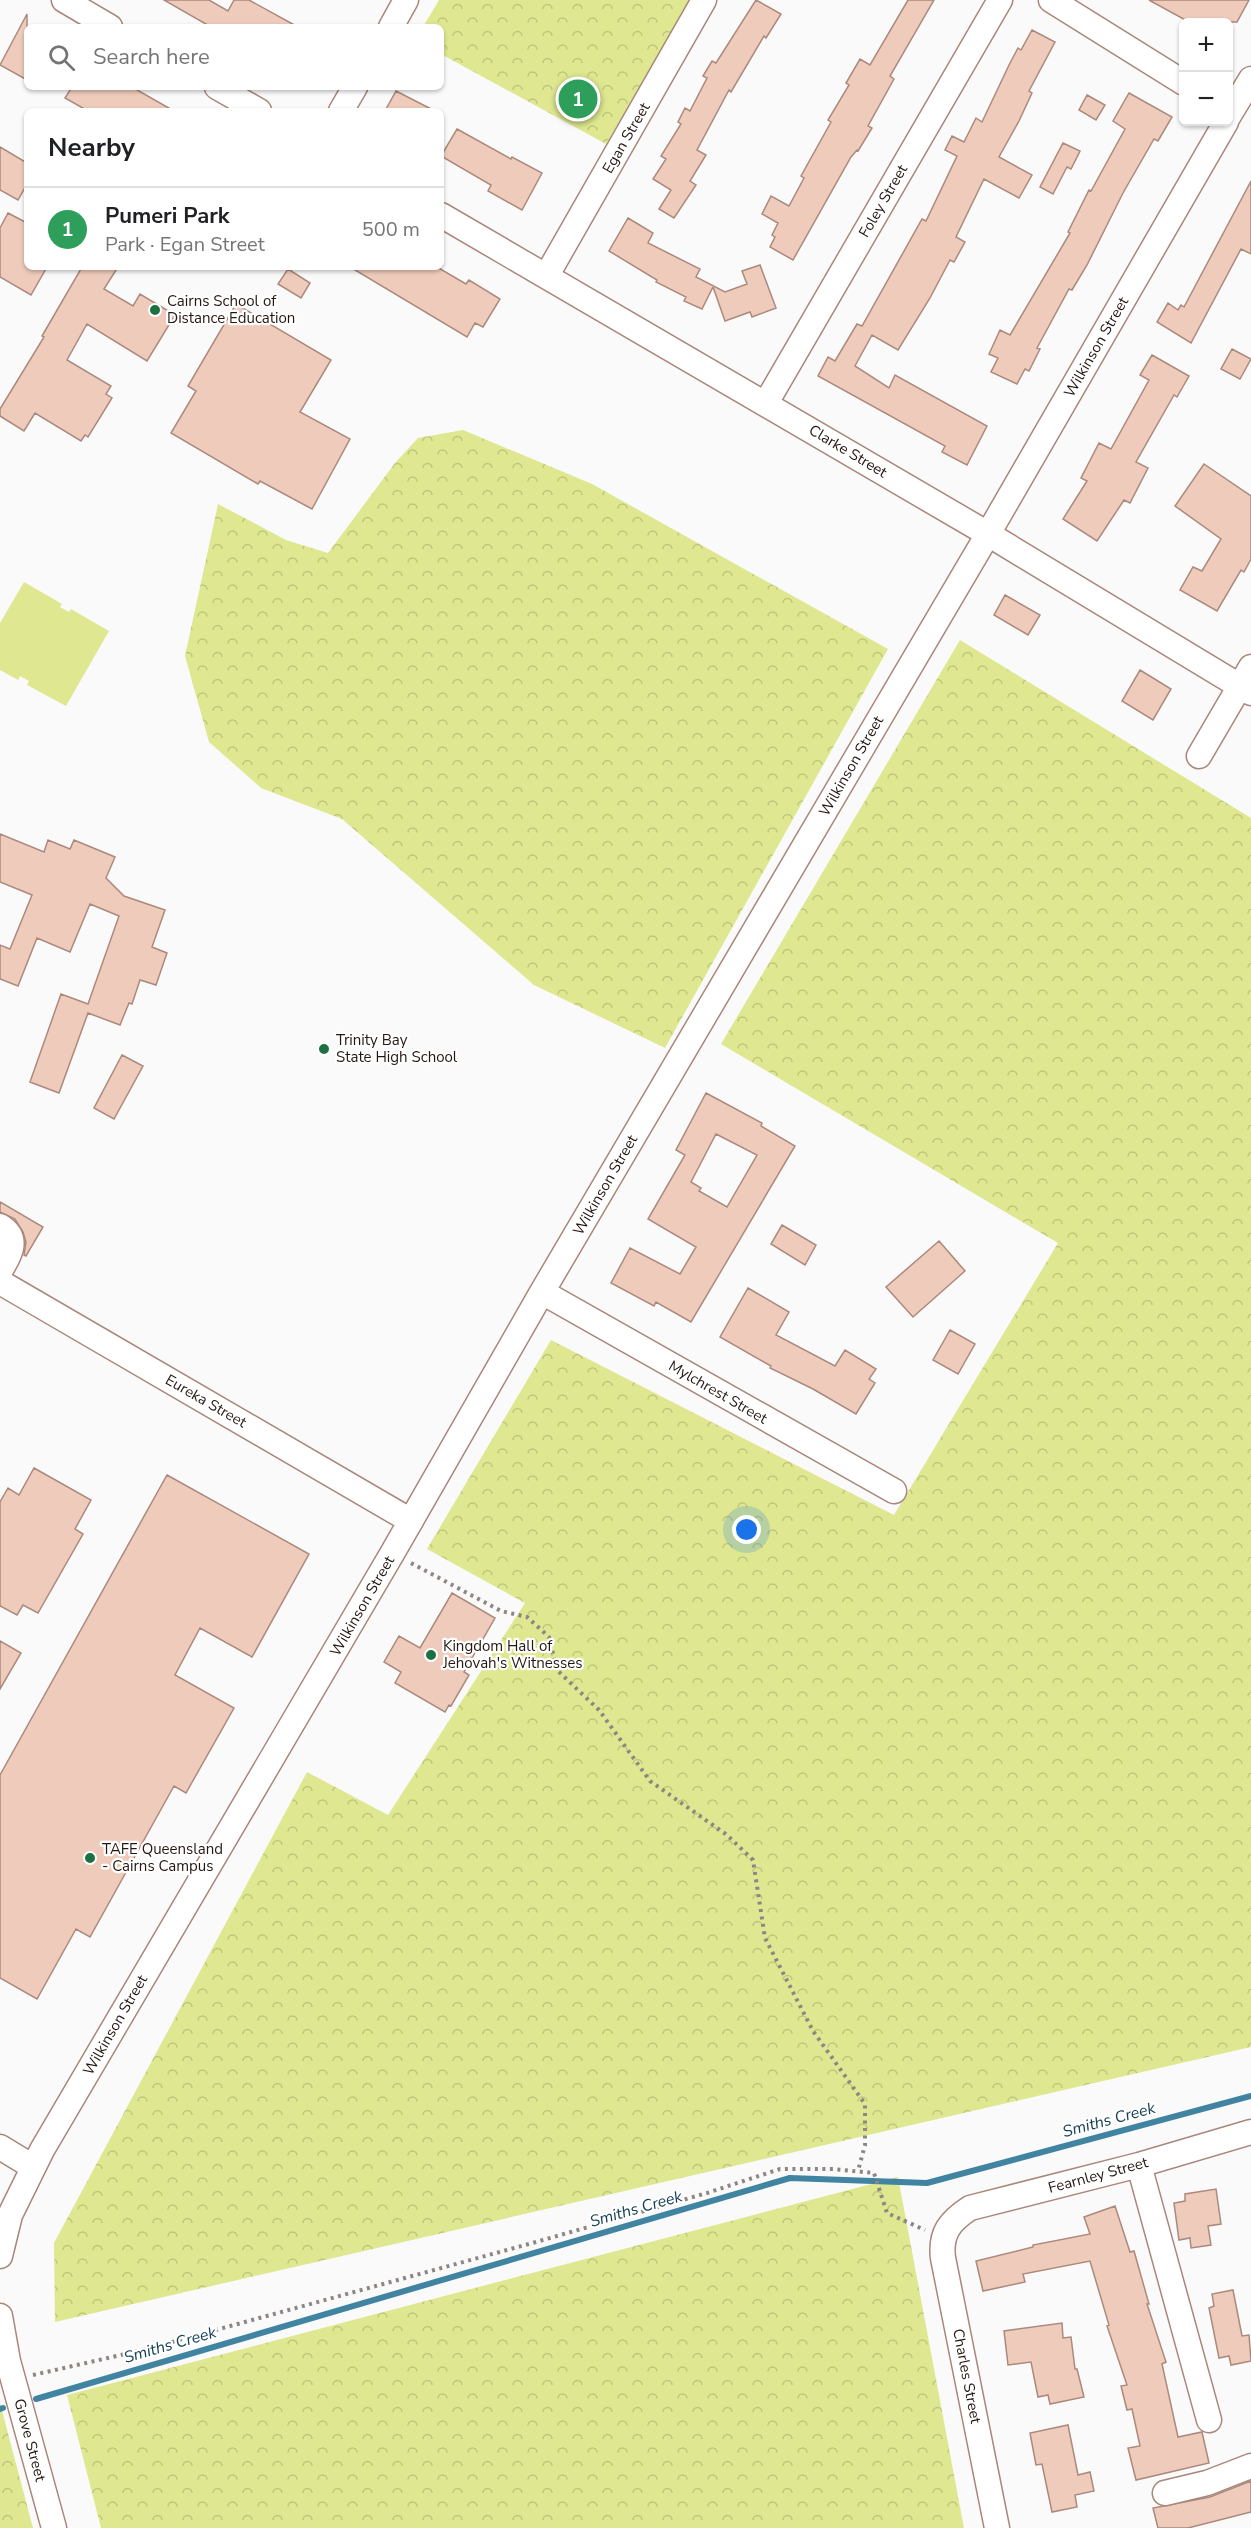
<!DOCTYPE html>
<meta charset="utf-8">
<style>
:root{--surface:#fff;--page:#f6f6f6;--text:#202124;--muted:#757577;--line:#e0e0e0;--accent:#b45309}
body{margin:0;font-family:"Nunito Sans",sans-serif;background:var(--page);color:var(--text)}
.controls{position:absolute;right:18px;top:18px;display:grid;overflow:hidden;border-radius:9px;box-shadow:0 2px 4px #0004}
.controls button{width:54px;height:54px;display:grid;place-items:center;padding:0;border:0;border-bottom:2px solid var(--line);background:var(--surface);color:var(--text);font:30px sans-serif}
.you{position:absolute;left:747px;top:1530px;width:21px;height:21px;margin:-15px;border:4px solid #fff;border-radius:50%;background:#1a73e8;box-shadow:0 0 0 9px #1a73e833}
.badge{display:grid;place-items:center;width:39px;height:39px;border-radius:50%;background:var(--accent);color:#fff;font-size:20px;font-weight:700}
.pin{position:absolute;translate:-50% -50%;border:3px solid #fff;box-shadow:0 2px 6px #0006}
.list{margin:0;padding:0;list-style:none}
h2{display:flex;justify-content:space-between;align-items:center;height:78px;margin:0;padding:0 24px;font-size:26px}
h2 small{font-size:20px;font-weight:400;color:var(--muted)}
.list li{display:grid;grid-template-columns:39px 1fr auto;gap:18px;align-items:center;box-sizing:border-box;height:84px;padding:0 24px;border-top:2px solid var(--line)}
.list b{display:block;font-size:22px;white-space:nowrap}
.list p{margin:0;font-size:20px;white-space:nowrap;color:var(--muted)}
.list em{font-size:20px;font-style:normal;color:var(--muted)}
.icon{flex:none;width:33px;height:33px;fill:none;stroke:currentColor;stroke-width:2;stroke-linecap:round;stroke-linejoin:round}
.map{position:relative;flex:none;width:1251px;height:2528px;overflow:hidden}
.search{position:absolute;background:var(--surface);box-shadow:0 2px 4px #0004;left:24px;top:24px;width:420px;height:66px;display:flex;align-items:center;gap:15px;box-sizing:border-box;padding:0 21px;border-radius:9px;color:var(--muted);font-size:22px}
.panel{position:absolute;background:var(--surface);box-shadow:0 2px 4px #0004;left:24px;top:108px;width:420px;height:162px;border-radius:9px}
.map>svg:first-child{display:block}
</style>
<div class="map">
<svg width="1251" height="2528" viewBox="0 0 1251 2528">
<defs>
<pattern id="forest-crowns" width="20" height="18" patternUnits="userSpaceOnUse" patternTransform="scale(1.5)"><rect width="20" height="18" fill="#dfe890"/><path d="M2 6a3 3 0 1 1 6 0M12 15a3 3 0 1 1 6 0" fill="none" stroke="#bfc67b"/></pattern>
</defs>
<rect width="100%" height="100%" fill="#fafafa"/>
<!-- forest -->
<path fill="url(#forest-crowns)" d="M439,0H690L606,144L441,54V27H423Z
M463,430L592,484L888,649L665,1048L534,985L342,819L261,788L209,742L185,656L218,504L286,540L328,553L395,463L418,438Z
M960,640L1251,818V2047L55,2322L54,2243L307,1772L388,1815L525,1603L427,1549L551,1340L894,1515L1058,1243L721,1044Z
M898,2177L964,2528H101L67,2395Z
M0,2403L33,2528H0Z"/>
<!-- pitch -->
<path fill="#dfe890" d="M24,582L62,604L60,607L69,612L71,609L109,631L66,706L27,685L29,681L20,676L18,680L0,670V623Z"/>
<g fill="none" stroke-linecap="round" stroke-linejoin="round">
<!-- stream -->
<path stroke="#4184a2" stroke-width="6" d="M36,2399L790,2178L927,2183L1251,2096
M0,2409L3,2408"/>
</g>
<!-- building -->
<path fill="#efcbbc" stroke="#ab897c" stroke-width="1.5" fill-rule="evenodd" d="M164,0H209L228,11L234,0H249L298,27H211Z
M756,0L781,14L766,38L764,36L731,92L729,90L697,150L706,155L690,181L696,185L674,218L659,209L671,190L653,179L666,159L661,156L681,124L678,122L685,108L690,111L707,78L703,76L712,61L716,63Z
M908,0H934L890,76L894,79L868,126L872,128L858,151L857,150L851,157L793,260L770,247L775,237L772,235L778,223L762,214L771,196L789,206L804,178L801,176L831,122L828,120L849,85L846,83L860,59L870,65Z
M1149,0H1249L1237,22H1189Z
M27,14V80L0,65Z
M1032,30L1055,42L1029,91L1032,93L1019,121L999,157L1032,175L1019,198L984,179L956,237L965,242L954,262L950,260L930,298L898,350L872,335L855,366L889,388L895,375L987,426L967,465L942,452L945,446L818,376L828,357L835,361L857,324L862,326L922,219L926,221L957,156L945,150L952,136L964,142L976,118L982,122L1010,63L1018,48L1021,50Z
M72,87H132L174,111H88L65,98Z
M396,91L435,111H385Z
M1129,93L1172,117L1158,141L1154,139L1123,193L1087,265L1072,290L1069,289L1037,348L1040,349L1029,371L1025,369L1017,384L991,372L998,358L989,354L1000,330L1010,335L1070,233L1068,232L1089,190L1091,191L1125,129L1113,121Z
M1087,95L1105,105L1096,120L1079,110Z
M457,129L511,159L512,157L542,173L522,210L488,191L491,185L441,156Z
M1063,143L1080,151L1071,169L1067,167L1053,194L1040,187Z
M0,147L27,163V184L18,200L0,190Z
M1251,181V254L1241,249L1191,343L1157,322L1168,303L1178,310L1181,305L1184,307Z
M8,213L27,223V267H47L31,295L0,277V228Z
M628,218L653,233L648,243L700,269L696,277L725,292L747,284L742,271L760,265L776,308L752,317L750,312L725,321L713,287L702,309L684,301L686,297L656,282L657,280L609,251Z
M82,267H118L104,289L133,306L140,294L175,315L147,361L87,324L67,360L111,386L106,394L112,398L88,437L85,435L81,441L35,413L24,431L0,416V409L44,337L42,336Z
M350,267H437L466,284L469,280L500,299L483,327L475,323L467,337Z
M288,269L310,283L301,298L278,284Z
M236,304L331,360L300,412L350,439L312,509L260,481L258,484L171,433L196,391L188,386Z
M1232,349L1251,359L1240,379L1221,369Z
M1152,355L1189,376L1177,397L1174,395L1136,462L1148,468L1130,503L1124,500L1097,541L1063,519L1087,481L1081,478L1099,443L1111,449L1149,380L1140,375Z
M1204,464L1251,496V559L1244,572L1241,570L1217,611L1180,590L1193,567L1202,571L1221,539L1175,506Z
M1005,595L1040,615L1028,635L994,615Z
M1140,670L1171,689L1153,720L1122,701Z
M0,834L44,852L48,840L70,849L74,840L115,857L106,878L124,896L165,910L152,947L167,953L156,985L140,980L132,1004L129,1003L120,1025L88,1013L59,1093L30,1082L61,994L88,1004L119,916L90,904L70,952L37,938L18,986L0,979V945L10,949L32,895L0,882Z
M122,1055L143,1066L114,1119L94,1108Z
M706,1093L762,1123L761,1126L795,1146L691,1322L656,1302L654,1306L611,1283L630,1248L680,1274L696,1247L648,1219L685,1155L676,1150ZM716,1134L757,1155L727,1207L699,1191L701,1188L691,1182Z
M0,1202L43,1227L26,1256L24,1255L26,1242L23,1232L15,1219L0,1212Z
M782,1225L816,1245L805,1265L771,1244Z
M939,1241L965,1271L913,1317L886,1287Z
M748,1288L789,1312L776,1335L835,1366L845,1350L876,1369L869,1379L875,1383L856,1414L813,1389L770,1368L771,1366L720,1337Z
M950,1330L975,1344L958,1374L933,1360Z
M34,1468L91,1500L75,1529L83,1534L38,1613L23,1605L17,1615L0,1606V1502L8,1488L19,1495Z
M167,1475L309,1554L252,1657L200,1628L175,1675L234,1708L186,1793L174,1786L90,1937L76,1929L37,1999L0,1978V1775Z
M452,1593L495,1618L464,1672L469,1675L451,1706L449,1705L445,1712L395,1683L401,1672L384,1662L399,1636L420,1648Z
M0,1641L21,1653L0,1689Z
M1216,2189L1221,2224L1208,2226L1211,2245L1191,2248L1190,2238L1179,2240L1174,2203L1185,2201V2194Z
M1115,2206L1130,2252L1134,2251L1149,2304H1147L1166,2362L1162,2364L1178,2437L1202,2432L1209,2463L1136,2480L1128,2448L1140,2446L1132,2409L1127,2410L1121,2386L1127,2385L1107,2326L1109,2325L1090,2261L1023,2274L1025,2282L983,2291L976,2261L1033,2247V2245L1090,2234L1084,2217Z
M1233,2290L1242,2336L1249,2335L1251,2361L1231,2365L1229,2356L1219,2358L1209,2308L1214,2306L1212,2294Z
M1062,2323L1063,2338L1071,2337L1075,2369H1077L1084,2397L1050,2404L1048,2395L1038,2397L1031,2362L1008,2365L1004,2331Z
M1068,2425L1078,2475L1090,2472L1094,2491L1075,2495L1077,2507L1052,2512L1042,2464L1036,2465L1030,2433Z
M1251,2481V2512L1188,2528H1158L1153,2508L1210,2497Z"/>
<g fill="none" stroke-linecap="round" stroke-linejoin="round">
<!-- minor casing -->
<g stroke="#a9877a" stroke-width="27">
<path id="minor" d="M64,0L110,27
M1051,0L1184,83
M391,27L406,0
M217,87L259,111
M341,111L355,87
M1228,117L1251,79
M441,215L988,534L1251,693
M547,275L704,0
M766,403L1000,0
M1199,756L1251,667
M0,1226C20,1238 10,1255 0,1271
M0,1282L411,1521
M542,1292L894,1491
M0,2147L33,2167
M1139,2165L1209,2420
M0,2256L10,2215L42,2150L393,1552L542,1292L988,534L1226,122
M0,2316L8,2361L54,2528
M1165,2493L1207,2483L1251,2466
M997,2528L943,2258C940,2233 950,2221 970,2208L1139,2165L1251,2132"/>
</g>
<!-- path -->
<path stroke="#8d8683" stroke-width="4" stroke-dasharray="3 4.5" stroke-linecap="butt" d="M411,1563L501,1611L527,1617L549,1637L557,1670L599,1710L650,1781L727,1835L753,1860L765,1938L813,2031L865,2104V2145L858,2171
M33,2375L143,2350L536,2242L707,2193L780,2169H833L874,2173L887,2213L925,2230"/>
<!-- minor -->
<use href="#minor" stroke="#fff" stroke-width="24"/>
</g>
<!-- markers -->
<g fill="#1c7143" stroke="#fff" stroke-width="2">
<circle cx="155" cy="310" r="6"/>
<circle cx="324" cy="1049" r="6"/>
<circle cx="431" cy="1655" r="6"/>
<circle cx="90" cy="1858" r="6"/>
</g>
<g text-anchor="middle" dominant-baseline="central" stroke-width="4.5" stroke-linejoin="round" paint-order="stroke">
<!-- street labels -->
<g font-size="15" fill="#251813" stroke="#fff">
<text transform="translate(626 138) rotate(-60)">Egan Street</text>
<text transform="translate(883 201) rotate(-60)">Foley Street</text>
<text transform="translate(1096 347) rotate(-60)">Wilkinson Street</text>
<text transform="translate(848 451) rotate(31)">Clarke Street</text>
<text transform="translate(851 766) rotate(-60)">Wilkinson Street</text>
<text transform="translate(605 1185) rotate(-60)">Wilkinson Street</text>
<text transform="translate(718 1392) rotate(30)">Mylchrest Street</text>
<text transform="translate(206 1401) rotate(30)">Eureka Street</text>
<text transform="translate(362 1606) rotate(-60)">Wilkinson Street</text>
<text transform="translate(115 2025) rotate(-60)">Wilkinson Street</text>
<text transform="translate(1098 2175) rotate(-15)">Fearnley Street</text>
<text transform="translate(967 2376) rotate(79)">Charles Street</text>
<text transform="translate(30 2440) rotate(75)">Grove Street</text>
</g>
<!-- poi labels -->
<g font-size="15" fill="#251813" stroke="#fff" text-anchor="start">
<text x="167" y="301">Cairns School of<tspan x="167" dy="17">Distance Education</tspan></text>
<text x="336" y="1040">Trinity Bay<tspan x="336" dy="17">State High School</tspan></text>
<text x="443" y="1646">Kingdom Hall of<tspan x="443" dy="17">Jehovah's Witnesses</tspan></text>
<text x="102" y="1849">TAFE Queensland<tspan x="102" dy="17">- Cairns Campus</tspan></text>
</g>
<!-- water labels -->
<g font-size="16" font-style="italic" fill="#154053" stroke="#fff">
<text transform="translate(1109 2120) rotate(-15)">Smiths Creek</text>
<text transform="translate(636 2209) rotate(-16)">Smiths Creek</text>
<text transform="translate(170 2345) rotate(-16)">Smiths Creek</text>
</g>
</g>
</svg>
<div class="controls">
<button>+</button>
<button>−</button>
</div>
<div class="you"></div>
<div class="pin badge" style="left:578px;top:99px;background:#2e9e5b">1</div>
<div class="search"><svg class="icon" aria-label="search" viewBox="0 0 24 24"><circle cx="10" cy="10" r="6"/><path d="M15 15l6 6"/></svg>Search here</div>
<section class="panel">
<h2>Nearby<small></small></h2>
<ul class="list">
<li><span class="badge" style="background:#2e9e5b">1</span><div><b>Pumeri Park</b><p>Park · Egan Street</p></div><em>500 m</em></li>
</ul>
</section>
</div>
